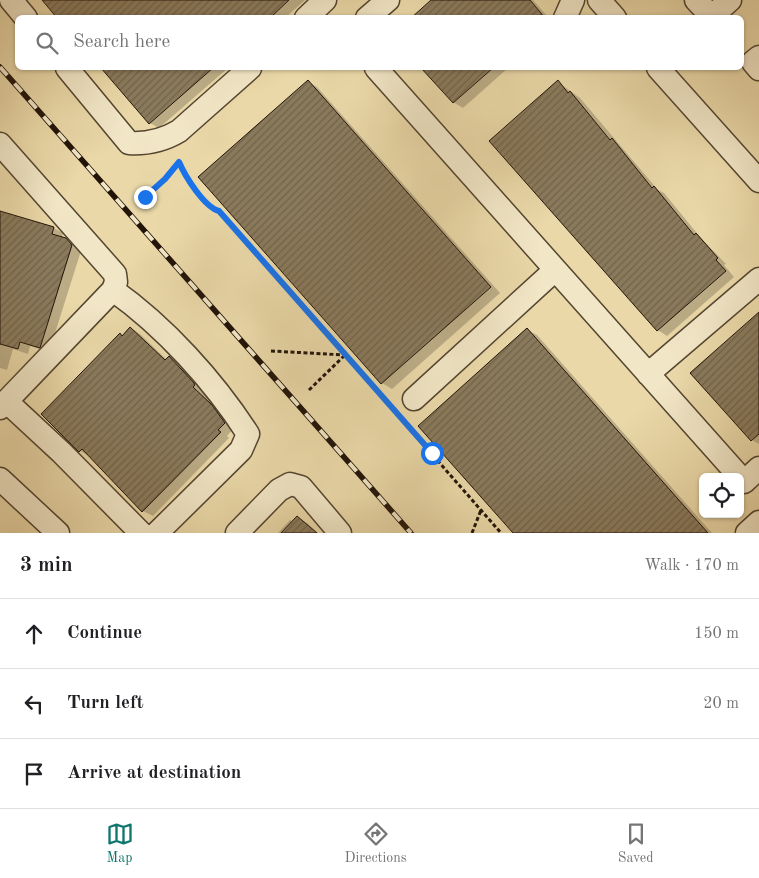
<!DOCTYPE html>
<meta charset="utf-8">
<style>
:root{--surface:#fff;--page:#f2f2f2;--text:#202124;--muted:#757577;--line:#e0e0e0;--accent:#0f766e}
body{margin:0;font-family:"Old Standard TT",serif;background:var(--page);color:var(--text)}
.controls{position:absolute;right:15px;bottom:15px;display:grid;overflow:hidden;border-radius:8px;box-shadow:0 1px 4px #0004}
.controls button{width:45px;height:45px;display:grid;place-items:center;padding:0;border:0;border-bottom:1px solid var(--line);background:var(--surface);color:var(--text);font:25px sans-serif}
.stop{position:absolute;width:15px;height:15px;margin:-11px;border:4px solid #1a73e8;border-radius:50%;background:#fff}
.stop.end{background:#1a73e8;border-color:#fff;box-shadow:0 1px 5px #0008}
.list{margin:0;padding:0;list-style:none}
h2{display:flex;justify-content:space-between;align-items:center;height:65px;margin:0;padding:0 20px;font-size:21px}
h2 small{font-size:16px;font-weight:400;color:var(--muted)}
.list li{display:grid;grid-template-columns:32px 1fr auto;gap:15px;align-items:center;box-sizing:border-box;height:70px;padding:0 20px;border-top:1px solid var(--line)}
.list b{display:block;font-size:19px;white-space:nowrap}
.list em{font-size:16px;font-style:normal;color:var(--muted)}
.icon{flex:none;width:28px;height:28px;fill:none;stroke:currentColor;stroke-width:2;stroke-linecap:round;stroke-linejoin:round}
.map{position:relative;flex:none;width:759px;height:533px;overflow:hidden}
.search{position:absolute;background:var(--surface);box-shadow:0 1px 4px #0004;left:15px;right:15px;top:15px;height:55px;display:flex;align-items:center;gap:12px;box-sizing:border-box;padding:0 18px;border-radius:8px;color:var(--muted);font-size:19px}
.sheet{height:275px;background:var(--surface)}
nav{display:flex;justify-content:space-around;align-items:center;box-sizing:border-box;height:70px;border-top:1px solid var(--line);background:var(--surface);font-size:14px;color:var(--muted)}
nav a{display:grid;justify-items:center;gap:2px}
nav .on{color:var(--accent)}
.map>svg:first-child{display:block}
</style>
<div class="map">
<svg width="759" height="533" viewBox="0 0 759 533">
<defs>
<pattern id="building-hatch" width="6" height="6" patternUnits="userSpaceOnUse" patternTransform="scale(1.25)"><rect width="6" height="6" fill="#8a7a5c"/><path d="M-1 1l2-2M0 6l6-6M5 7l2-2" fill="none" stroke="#70634a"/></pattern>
</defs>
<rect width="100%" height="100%" fill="#ead8a8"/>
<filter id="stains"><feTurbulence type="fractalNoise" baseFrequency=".004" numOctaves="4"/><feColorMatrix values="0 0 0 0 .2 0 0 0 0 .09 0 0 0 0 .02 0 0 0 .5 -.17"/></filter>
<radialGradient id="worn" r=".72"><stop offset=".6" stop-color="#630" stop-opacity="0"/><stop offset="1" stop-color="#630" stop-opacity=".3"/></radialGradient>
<!-- shadow -->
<path fill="#0003" d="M43,0H305L285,18H58Z
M433,0H533L549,18H413Z
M102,68H228L159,128L150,123Z
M423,68H508L463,108L453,102Z
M308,82L317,87L500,293L392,389L382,383L200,177Z
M558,82L580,98L658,190L664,193L700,237L726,264L724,265L734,277L667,336L658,330L491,141Z
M0,212L54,228L63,233L62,238L76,245L81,251L49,352L30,346L28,354L13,349L7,370L0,368Z
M759,313V444L752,440Z
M131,328L140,334L167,360L169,357L178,363L233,429L227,436L229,438L153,516L143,511L89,456L80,451L123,337Z
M527,330L537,335L712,533H514Z
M297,517L307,523L318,533H278L290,520L293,522Z"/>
<!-- building -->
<path fill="url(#building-hatch)" stroke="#221409" d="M42,0H289L270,18H57Z
M431,0H530L545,18H411Z
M101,68H213L149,124Z
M421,68H493L453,103Z
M308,80L491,287L381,384L198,177Z
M558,80L568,93L570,91L610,140L612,138L652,188L654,186L694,235L696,233L718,258L716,260L726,271L657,331L489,141Z
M0,211L54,227L52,234L66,238L72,245L40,348L20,342L18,349L0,344Z
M759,312V434L751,441L690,373Z
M130,327L165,360L169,356L194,383L195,385L193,387L212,405L225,423L218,430L221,432L142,512L82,449L79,452L41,414L120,333L122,336Z
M527,328L708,533H513L418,426Z
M297,516L317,533H281Z"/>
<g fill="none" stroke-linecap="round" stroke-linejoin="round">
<!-- minor casing -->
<g stroke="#544531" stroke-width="25">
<path id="minor" d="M11,0L26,18
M599,0L615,18
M696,0L711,16
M306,18L325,0
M367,18L388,0
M565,18L573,0
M710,18L730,0
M759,57L753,62L759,69
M67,68L129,143C146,144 164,140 179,131L250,68
M376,68L740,477
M658,68L759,181
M0,144L115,274L116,282L113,290L0,408
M113,290C164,326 214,381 248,434L241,450L157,533
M648,374L759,279
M414,399L555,270
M6,401L61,452L141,533
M740,477L744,482L759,468
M0,479L58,533
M237,533L279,490L290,484L301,487L340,533
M747,533L759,522"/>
</g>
<!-- path -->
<path stroke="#221409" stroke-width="3" stroke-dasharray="4 2.5" stroke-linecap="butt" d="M144,207L145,197L165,179L179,162C185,176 204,207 219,211L501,533
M271,351L345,355
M309,390L345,355
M472,533L481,510"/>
<!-- minor -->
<use href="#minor" stroke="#f1e6c6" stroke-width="22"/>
<!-- rail casing -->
<g stroke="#221409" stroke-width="5.5">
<path id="rail" d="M0,67L411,533"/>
</g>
<!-- rail -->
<use href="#rail" stroke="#f1e6c6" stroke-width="4" stroke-dasharray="11" stroke-linecap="butt"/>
</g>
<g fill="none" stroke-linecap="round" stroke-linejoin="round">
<!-- route -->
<path stroke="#1a73e8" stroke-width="6" d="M145,197L165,179L179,162C185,176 204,207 219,211L432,453"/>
</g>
<rect width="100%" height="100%" filter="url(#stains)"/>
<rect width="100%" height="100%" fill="url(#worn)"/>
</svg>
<div class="controls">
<button><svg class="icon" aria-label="locate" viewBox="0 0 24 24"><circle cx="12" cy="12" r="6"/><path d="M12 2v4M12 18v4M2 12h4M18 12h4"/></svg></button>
</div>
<div class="stop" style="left:432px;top:453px"></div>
<div class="stop end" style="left:145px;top:197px"></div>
<div class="search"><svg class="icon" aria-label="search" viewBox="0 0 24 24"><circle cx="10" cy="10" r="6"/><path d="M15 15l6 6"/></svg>Search here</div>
</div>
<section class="sheet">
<h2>3 min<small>Walk · 170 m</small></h2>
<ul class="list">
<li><svg class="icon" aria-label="ahead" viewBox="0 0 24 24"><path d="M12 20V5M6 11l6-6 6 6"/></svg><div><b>Continue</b></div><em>150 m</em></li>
<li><svg class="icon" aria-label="left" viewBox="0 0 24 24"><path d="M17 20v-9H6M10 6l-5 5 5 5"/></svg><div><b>Turn left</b></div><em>20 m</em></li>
<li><svg class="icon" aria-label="arrive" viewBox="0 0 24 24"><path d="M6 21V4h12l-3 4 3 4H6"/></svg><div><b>Arrive at destination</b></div></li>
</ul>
</section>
<nav>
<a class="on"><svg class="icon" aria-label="map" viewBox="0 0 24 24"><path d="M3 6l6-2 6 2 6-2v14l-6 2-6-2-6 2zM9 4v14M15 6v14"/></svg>Map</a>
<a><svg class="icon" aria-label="directions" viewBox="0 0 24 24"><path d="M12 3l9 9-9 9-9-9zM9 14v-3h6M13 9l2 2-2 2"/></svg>Directions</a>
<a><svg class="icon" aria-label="saved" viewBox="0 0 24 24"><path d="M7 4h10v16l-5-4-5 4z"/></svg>Saved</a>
</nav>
